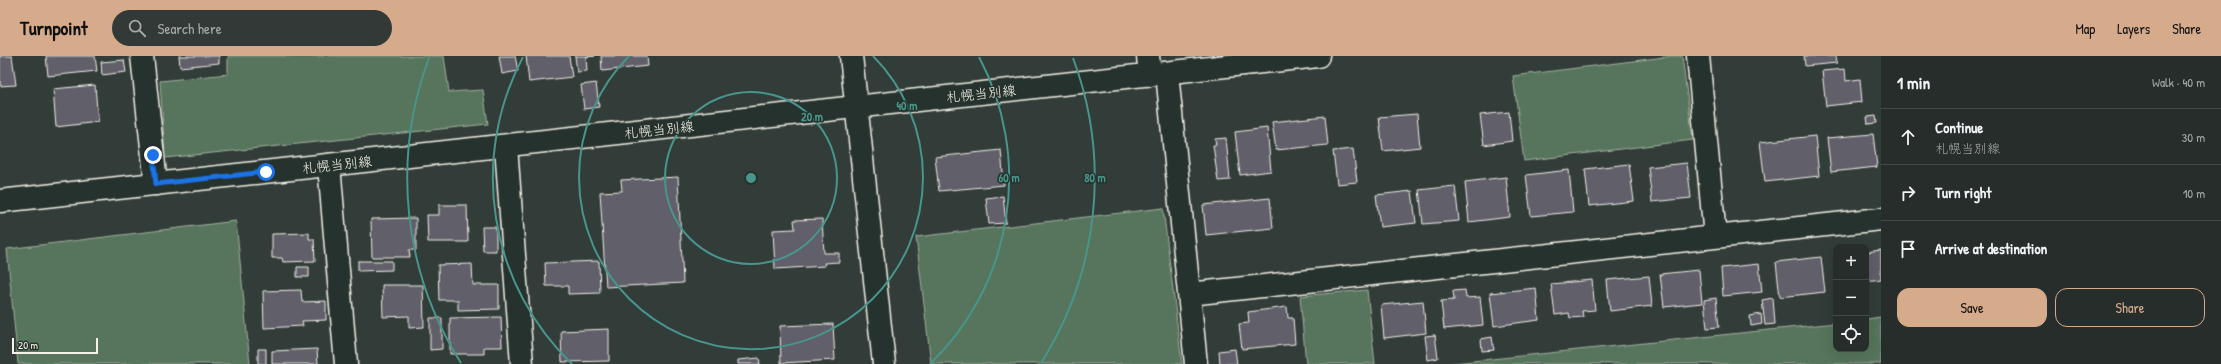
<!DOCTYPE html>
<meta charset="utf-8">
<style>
:root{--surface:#262d2b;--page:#323937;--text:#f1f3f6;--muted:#a4a8a9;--line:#424947;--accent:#d6ab8b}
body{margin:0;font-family:"Patrick Hand","Klee One",sans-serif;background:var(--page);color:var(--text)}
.controls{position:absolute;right:12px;bottom:12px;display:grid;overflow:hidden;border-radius:8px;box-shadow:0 4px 16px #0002}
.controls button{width:36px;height:36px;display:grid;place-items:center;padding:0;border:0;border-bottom:1px solid var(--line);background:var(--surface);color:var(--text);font:20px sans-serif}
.scale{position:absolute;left:12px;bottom:10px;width:86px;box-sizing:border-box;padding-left:4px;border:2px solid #f4f1e8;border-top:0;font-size:11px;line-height:14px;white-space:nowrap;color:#f4f1e8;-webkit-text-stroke:3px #26332d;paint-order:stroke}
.stop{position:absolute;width:12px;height:12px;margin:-9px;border:3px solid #1a73e8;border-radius:50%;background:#fff}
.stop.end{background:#1a73e8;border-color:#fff;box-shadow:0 1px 4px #0008}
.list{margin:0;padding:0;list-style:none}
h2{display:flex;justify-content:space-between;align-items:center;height:52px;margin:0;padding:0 16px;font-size:17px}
h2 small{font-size:13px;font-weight:400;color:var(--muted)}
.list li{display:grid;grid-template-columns:26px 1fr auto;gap:12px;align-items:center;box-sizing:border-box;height:56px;padding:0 16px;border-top:1px solid var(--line)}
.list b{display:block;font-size:15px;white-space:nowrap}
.list p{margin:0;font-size:13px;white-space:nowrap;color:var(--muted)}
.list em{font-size:13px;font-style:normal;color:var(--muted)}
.actions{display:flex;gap:8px;padding:12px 16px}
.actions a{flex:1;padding:9px 0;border:1px solid var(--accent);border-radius:12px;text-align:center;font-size:14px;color:var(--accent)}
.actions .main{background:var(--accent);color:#111}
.icon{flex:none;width:22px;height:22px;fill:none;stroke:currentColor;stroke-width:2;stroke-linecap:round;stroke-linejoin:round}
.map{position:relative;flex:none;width:1881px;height:308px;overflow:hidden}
header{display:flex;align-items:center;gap:24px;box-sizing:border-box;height:56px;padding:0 20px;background:var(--accent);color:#111}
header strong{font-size:19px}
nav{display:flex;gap:22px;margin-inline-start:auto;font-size:14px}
.search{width:280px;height:36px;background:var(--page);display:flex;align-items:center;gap:10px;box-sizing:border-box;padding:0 14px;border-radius:22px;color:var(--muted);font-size:15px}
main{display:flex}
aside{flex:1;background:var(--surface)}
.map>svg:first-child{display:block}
</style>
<header>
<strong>Turnpoint</strong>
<div class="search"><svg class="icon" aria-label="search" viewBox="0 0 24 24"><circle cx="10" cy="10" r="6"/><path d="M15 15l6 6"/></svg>Search here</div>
<nav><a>Map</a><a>Layers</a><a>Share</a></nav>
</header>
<main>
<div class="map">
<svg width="1881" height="308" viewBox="0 0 1881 308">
<rect width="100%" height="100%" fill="#323c39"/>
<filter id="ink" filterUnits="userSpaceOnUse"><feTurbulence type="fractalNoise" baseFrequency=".025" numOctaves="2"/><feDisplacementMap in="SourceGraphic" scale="8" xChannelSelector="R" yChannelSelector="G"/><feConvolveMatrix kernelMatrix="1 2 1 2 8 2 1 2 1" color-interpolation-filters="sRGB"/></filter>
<g filter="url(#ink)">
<!-- green -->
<path fill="#56745c" stroke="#a5b2a2" d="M228,0H444L449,36L483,34L488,68L165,102L160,25L228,18Z
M1673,0H1682L1693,84L1524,105L1513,20Z
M1163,152L1182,308H931L916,181Z
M236,165L250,308H18L7,193Z
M1367,234L1375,308H1306L1300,240Z
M1881,261V308H1444L1836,267V293H1866V263Z"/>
<!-- building -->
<path fill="#605f6b" stroke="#f4f1e8" d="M0,0H12L16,29L0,30Z
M46,0H95L97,15L48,20Z
M179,0H219V7L180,11Z
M499,0H515L518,15L502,18Z
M526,0H569L572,21L529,26Z
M575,0H595L586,1L587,15L577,16Z
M601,0H647L648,10L602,15Z
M1804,0H1836L1837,7L1805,10Z
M124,4L126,16L102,19L101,6Z
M1845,13L1846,25L1860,23L1862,46L1826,50L1822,15Z
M596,27L599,51L584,53L581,29Z
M95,29L98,66L56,71L53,33Z
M1509,56L1512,85L1484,89L1480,59Z
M1417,58L1420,91L1383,95L1379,61Z
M1325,60L1328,89L1276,94L1272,66Z
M1876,60L1877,67L1868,68L1867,61Z
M1267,72L1271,115L1240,119L1235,76Z
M1873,78L1877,111L1831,116L1827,82Z
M1815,80L1819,120L1765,126L1760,86Z
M1226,82L1230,124L1218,125L1213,89H1216L1215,83Z
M1353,93L1357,126L1337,128L1333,95Z
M1001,94L1004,129L939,135L935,101Z
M1687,107L1691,142L1652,146L1648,111Z
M1629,108L1634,145L1589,150L1585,113Z
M1569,114L1573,156L1531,160L1526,119Z
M678,121L683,227L606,231L600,136L622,135L621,124Z
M1506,121L1510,161L1469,166L1465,126Z
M1455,130L1459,165L1423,168L1419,134Z
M1412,135L1416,167L1380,171L1376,139Z
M1003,140L1006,167L989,168L986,142Z
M1270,142L1273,172L1206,179L1203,149Z
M439,149H467L468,186H428L427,159H439Z
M416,162V194H409L410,201H372L371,163Z
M822,163L824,197H839V206L824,207L825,210L775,213L773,174L795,173L794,164Z
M482,171H496V195H483Z
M309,177V183H314L315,205L283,206L282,202H272V178Z
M1881,194V223L1866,225V196Z
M1821,201L1825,236L1780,241L1776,206Z
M358,205H392V214L358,215Z
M599,205L600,237L568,238V230H546L545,207Z
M472,208L473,229H499V253L458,254V244H439L438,209Z
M1759,208L1762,236L1723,240L1721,212Z
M297,211H309V221H297Z
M1699,214L1702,247L1664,251L1660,218Z
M1649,220L1652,250L1610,255L1607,224Z
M1592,224L1595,254L1582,255L1583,261L1570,262L1569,257L1555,259L1551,228Z
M382,229H423L424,271L409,272V260L383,261Z
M1536,232L1539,264L1494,270L1490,237Z
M301,234L302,246L326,245V264L302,265L303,270L264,272L263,235Z
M1465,234L1466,242L1480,241L1483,269L1444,273L1441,245L1454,244L1453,235Z
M1716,242L1719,271L1707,272L1704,244Z
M1773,242L1775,268L1765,269L1762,244Z
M1423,245L1426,277L1384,282L1381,249Z
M1287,251L1288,262H1293L1295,288L1242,293L1239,268L1249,267L1248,256Z
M1761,258L1762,268L1751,270L1750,260Z
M501,261L502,291H484V298H450V262Z
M430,262H442V293L430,294Z
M833,268L835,304L781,307L780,270Z
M609,273V305L562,306L561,275Z
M1435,279L1438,302L1428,304L1425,280Z
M1492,281L1494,294L1482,295L1481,283Z
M258,293H266V308H258Z
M317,293L318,308H272V295Z
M1235,293L1237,308H1220L1219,295Z
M759,302L760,308H738V304Z"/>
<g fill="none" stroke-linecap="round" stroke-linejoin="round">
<!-- minor casing -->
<g stroke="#f4f1e8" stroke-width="25">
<path id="minor" d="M142,0L156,128
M851,0L884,308
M1148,0L1150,19
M1698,0L1715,181
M1167,17L1196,308
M506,90L522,308
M329,109L346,308
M1189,238L1881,163"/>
</g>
<!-- major casing -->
<g stroke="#f4f1e8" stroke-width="25">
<path id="major" d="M0,145L1318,0"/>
</g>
<!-- minor -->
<use href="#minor" stroke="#26332d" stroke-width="22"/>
<!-- major -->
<use href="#major" stroke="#26332d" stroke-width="22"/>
</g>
</g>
<g fill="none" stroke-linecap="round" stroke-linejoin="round" filter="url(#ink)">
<!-- route -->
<path stroke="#1a73e8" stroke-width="5" d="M153,99L156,128L266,116"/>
</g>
<!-- distance rings -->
<g fill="none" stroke="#48958c" stroke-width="2">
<circle cx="751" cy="122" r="86"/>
<path d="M873 0A172 172 0 1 1 629 0"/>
<path d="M572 308A258 258 0 0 1 523 1M979 1A258 258 0 0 1 930 308"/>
<path d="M461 307A344 344 0 0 1 429 2M1073 2A344 344 0 0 1 1041 307"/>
</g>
<g text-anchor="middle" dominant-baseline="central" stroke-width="3" stroke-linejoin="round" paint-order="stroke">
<!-- street labels -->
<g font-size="14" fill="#f4f1e8" stroke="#26332d">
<text transform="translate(981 37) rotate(-6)">札幌当別線</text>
<text transform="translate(659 73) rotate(-6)">札幌当別線</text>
<text transform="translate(337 108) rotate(-6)">札幌当別線</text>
</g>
</g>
<circle cx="751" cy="122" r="6" fill="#48958c" stroke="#26332d" stroke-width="2"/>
<g font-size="12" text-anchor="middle" font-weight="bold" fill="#48958c" stroke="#26332d" stroke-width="3" stroke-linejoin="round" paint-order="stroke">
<text x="907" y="54">40 m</text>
<text x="812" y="65">20 m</text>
<text x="1009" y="126">60 m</text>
<text x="1095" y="126">80 m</text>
</g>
</svg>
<div class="controls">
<button>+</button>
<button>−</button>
<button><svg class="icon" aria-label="locate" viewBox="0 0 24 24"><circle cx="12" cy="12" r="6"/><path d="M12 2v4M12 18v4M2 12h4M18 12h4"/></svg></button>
</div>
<div class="scale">20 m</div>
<div class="stop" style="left:266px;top:116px"></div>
<div class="stop end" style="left:153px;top:99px"></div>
</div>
<aside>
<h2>1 min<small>Walk · 40 m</small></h2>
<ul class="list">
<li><svg class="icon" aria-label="ahead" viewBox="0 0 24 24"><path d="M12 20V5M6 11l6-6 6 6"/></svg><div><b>Continue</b><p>札幌当別線</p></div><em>30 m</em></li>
<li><svg class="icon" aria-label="right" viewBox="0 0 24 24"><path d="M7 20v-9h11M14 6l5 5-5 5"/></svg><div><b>Turn right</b></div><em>10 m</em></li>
<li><svg class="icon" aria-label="arrive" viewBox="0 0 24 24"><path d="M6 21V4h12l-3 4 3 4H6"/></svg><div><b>Arrive at destination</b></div></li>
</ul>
<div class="actions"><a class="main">Save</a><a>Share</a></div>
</aside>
</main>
